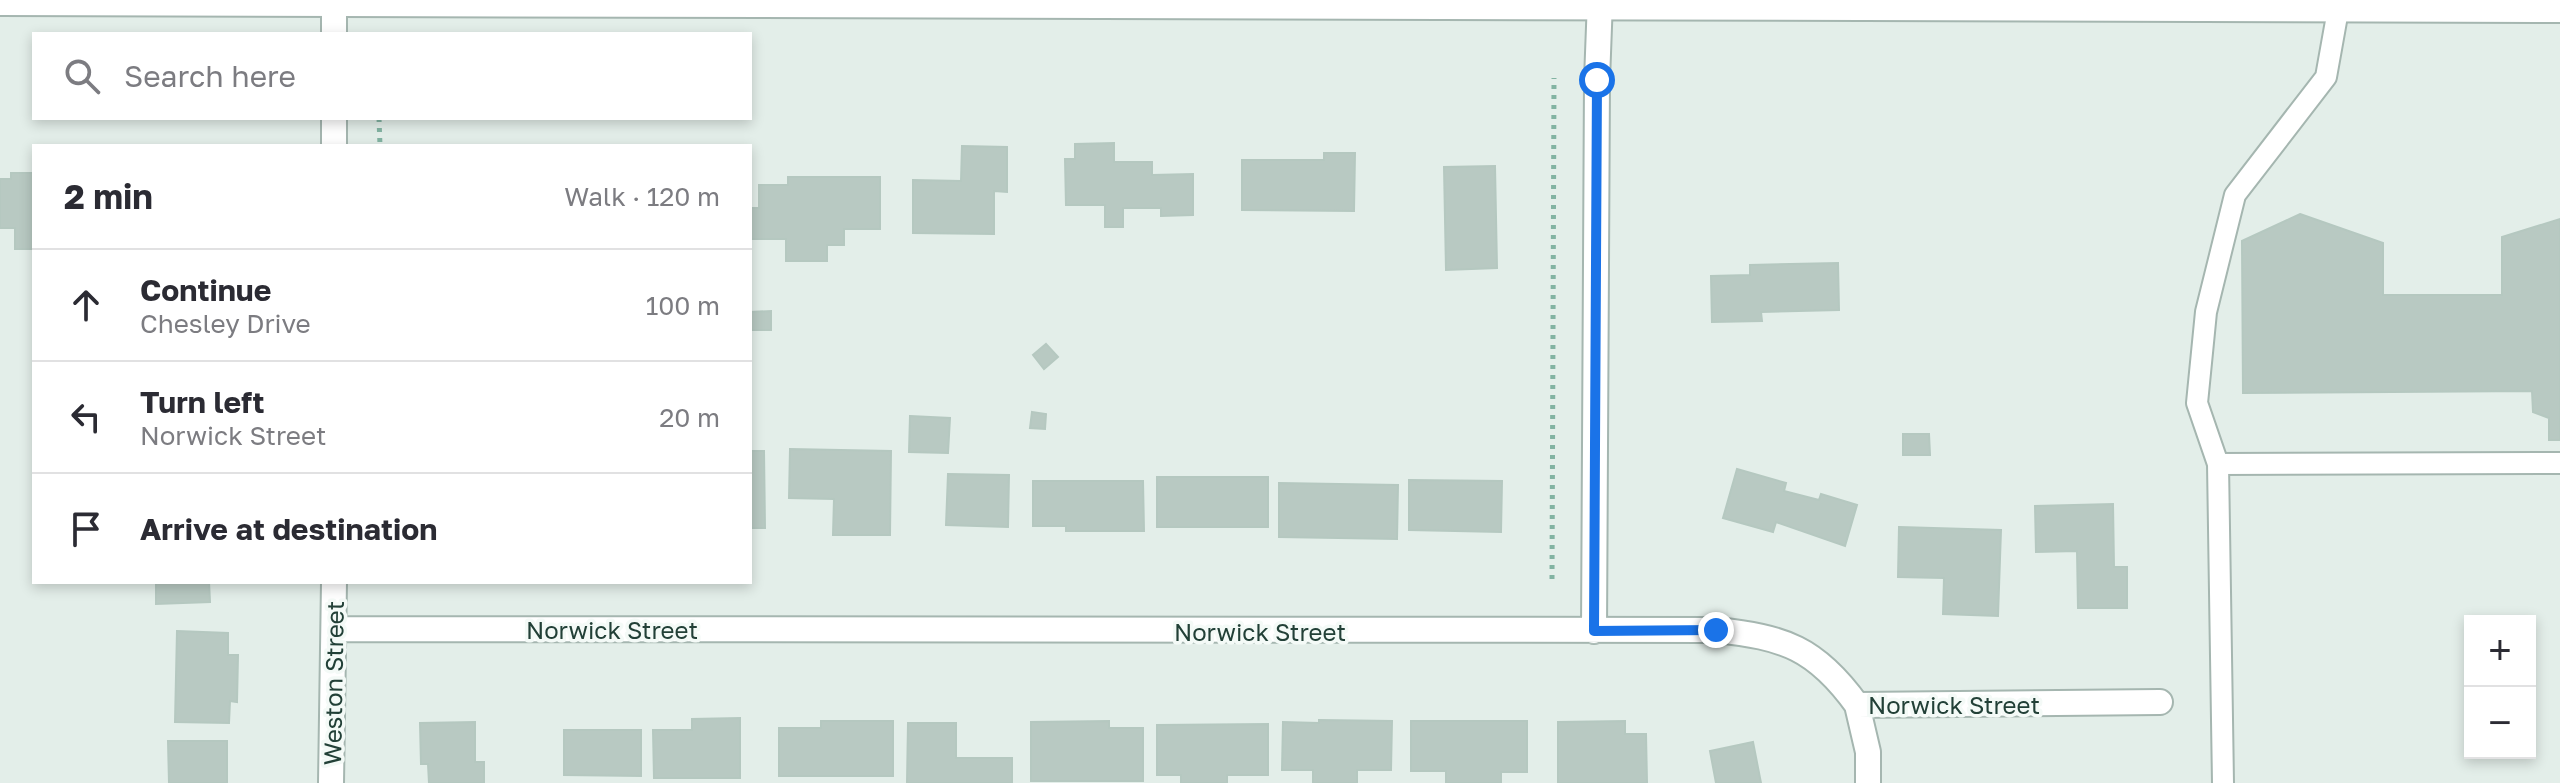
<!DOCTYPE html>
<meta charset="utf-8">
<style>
:root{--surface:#fff;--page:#f2f2f3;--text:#2b2b33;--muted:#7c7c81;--line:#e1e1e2}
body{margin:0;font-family:"Golos Text",sans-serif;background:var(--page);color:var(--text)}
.controls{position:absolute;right:24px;bottom:24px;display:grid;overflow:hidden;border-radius:0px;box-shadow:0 4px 12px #0003}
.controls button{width:72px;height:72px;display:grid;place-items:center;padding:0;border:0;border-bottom:2px solid var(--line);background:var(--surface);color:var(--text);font:40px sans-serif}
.stop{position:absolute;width:24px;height:24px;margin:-18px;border:6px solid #1a73e8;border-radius:50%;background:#fff}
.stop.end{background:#1a73e8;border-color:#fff;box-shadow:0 2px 8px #0008}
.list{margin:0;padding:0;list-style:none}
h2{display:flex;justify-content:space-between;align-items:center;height:104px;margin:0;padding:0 32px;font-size:34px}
h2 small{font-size:26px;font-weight:400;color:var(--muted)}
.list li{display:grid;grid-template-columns:52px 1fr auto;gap:24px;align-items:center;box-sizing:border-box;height:112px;padding:0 32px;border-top:2px solid var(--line)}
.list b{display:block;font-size:30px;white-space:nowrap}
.list p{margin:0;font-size:26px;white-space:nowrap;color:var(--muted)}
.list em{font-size:26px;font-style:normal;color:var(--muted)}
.icon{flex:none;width:44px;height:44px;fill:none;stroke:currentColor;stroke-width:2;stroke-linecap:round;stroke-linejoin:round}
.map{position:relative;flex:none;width:2560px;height:783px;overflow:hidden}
.search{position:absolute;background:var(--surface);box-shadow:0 4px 12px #0003;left:32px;top:32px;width:720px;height:88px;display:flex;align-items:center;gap:20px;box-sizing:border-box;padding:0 28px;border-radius:0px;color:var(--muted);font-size:30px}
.panel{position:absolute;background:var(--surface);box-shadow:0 4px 12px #0003;left:32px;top:144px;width:720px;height:440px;border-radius:0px}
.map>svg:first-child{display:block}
</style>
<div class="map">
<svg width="2560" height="783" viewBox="0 0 2560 783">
<rect width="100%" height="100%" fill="#e3eee9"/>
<!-- building -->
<path fill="#b8c9c2" stroke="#b5c8c0" stroke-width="2" d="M1114,143V162H1152V175L1193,174V215L1161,216V208H1123V227H1105V205H1066L1065,159H1075V144Z
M962,146L1007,147V192L994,191V234L913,233V180L961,181Z
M1324,153H1355L1354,211L1242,210V160H1324Z
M1495,166L1497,268L1446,270L1444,167Z
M11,173H34V249H15V228H0V179H11Z
M788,177H880V229H844V245H827V261H786V239H750V208H759V185H788Z
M2300,214L2383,243V295H2502V237L2560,219V440H2549V418L2533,412L2532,391L2243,393L2242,241Z
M1838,263L1839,310L1761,312L1762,321L1712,322L1711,276L1750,275V265Z
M771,311V330H750V312Z
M1046,344L1058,357L1044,369L1033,355Z
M1032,412L1046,414L1045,429L1030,428Z
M910,416L950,418L948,453L909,452Z
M1903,434H1929L1930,455H1903Z
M790,449L891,451L890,535H833L834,499L789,498Z
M750,451H764L765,528H750Z
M1737,469L1786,483L1784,491L1819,500L1821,494L1857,505L1845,546L1776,522L1773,532L1723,518Z
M948,474L1009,475L1008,527L946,525Z
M1157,477H1268V527H1157Z
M1409,480L1502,481L1501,532L1409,530Z
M1033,481H1143L1144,531H1066V526H1033Z
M1279,483L1398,485L1397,539L1279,537Z
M2113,504L2114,567H2127V608H2078L2077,551L2036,552L2035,506Z
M1899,527L2001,530L1998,616L1943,614L1944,578L1898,577Z
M156,582H209L210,602L156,604Z
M177,631L228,633V655H238L237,702L230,701L229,723L175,722Z
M740,718V778H654L653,730H692V719Z
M1319,720L1392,721L1391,770H1357V783H1313V770H1282L1283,722L1319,723Z
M821,721H893V776H779V728H821Z
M1109,721V728H1143V781H1031V722Z
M1411,721H1527V772H1501V783H1446V771H1411Z
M1625,721V734H1646L1647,783H1558V722Z
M475,722V762H484V783H429L428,764H421L420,723Z
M908,723H956V758H1012V783H907Z
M1268,724V775H1227V783H1181V775H1157V725Z
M564,730H641V776L564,775Z
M168,741H227V783H169Z
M1753,742L1761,783H1716L1710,751Z"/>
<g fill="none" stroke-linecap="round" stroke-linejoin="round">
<!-- service casing -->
<g stroke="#a5b6b0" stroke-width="24">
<path id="service" d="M2218,464L2197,403L2206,312L2235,195L2326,77L2338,10
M2223,783L2218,464L2560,463"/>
</g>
<!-- minor casing -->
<g stroke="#a5b6b0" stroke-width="28">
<path id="minor" d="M334,3V34
M334,146V118
M334,629L1716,630C1784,637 1816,648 1857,705L2160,702
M1594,631L1597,80L1600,0
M1857,705L1868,752V783
M331,783L334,582"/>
</g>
<!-- tertiary casing -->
<g stroke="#a5b6b0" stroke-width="28">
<path id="tertiary" d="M0,3L2560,10"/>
</g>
<!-- path -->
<path stroke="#82b3a2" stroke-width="5" stroke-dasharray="4 6" stroke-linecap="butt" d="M379,118L380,146
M1552,579L1554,78"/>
<!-- service -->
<use href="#service" stroke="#fff" stroke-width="20"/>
<!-- minor -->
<use href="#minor" stroke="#fff" stroke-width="24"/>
<!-- tertiary -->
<use href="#tertiary" stroke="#fff" stroke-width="24"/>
</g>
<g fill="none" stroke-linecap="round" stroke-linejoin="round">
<!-- route -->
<path stroke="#1a73e8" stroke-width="10" d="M1597,80L1594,631L1716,630"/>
</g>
<g text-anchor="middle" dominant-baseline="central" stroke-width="7" stroke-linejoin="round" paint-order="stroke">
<!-- street labels -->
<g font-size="24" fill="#224037" stroke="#f4faf7">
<text x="612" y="629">Norwick Street</text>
<text x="1260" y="631">Norwick Street</text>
<text transform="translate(333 683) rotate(-89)">Weston Street</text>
<text x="1954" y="704">Norwick Street</text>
</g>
</g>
</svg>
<div class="controls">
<button>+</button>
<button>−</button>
</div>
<div class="stop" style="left:1597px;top:80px"></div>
<div class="stop end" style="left:1716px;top:630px"></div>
<div class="search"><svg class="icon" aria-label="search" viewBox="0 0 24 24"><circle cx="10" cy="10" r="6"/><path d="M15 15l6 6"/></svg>Search here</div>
<section class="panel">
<h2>2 min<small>Walk · 120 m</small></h2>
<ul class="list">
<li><svg class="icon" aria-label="ahead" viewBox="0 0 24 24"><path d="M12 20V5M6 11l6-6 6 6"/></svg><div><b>Continue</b><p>Chesley Drive</p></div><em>100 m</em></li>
<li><svg class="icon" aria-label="left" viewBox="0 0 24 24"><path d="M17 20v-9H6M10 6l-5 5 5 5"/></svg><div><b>Turn left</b><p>Norwick Street</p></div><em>20 m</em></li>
<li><svg class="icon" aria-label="arrive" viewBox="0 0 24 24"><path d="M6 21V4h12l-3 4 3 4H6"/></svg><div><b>Arrive at destination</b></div></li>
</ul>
</section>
</div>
